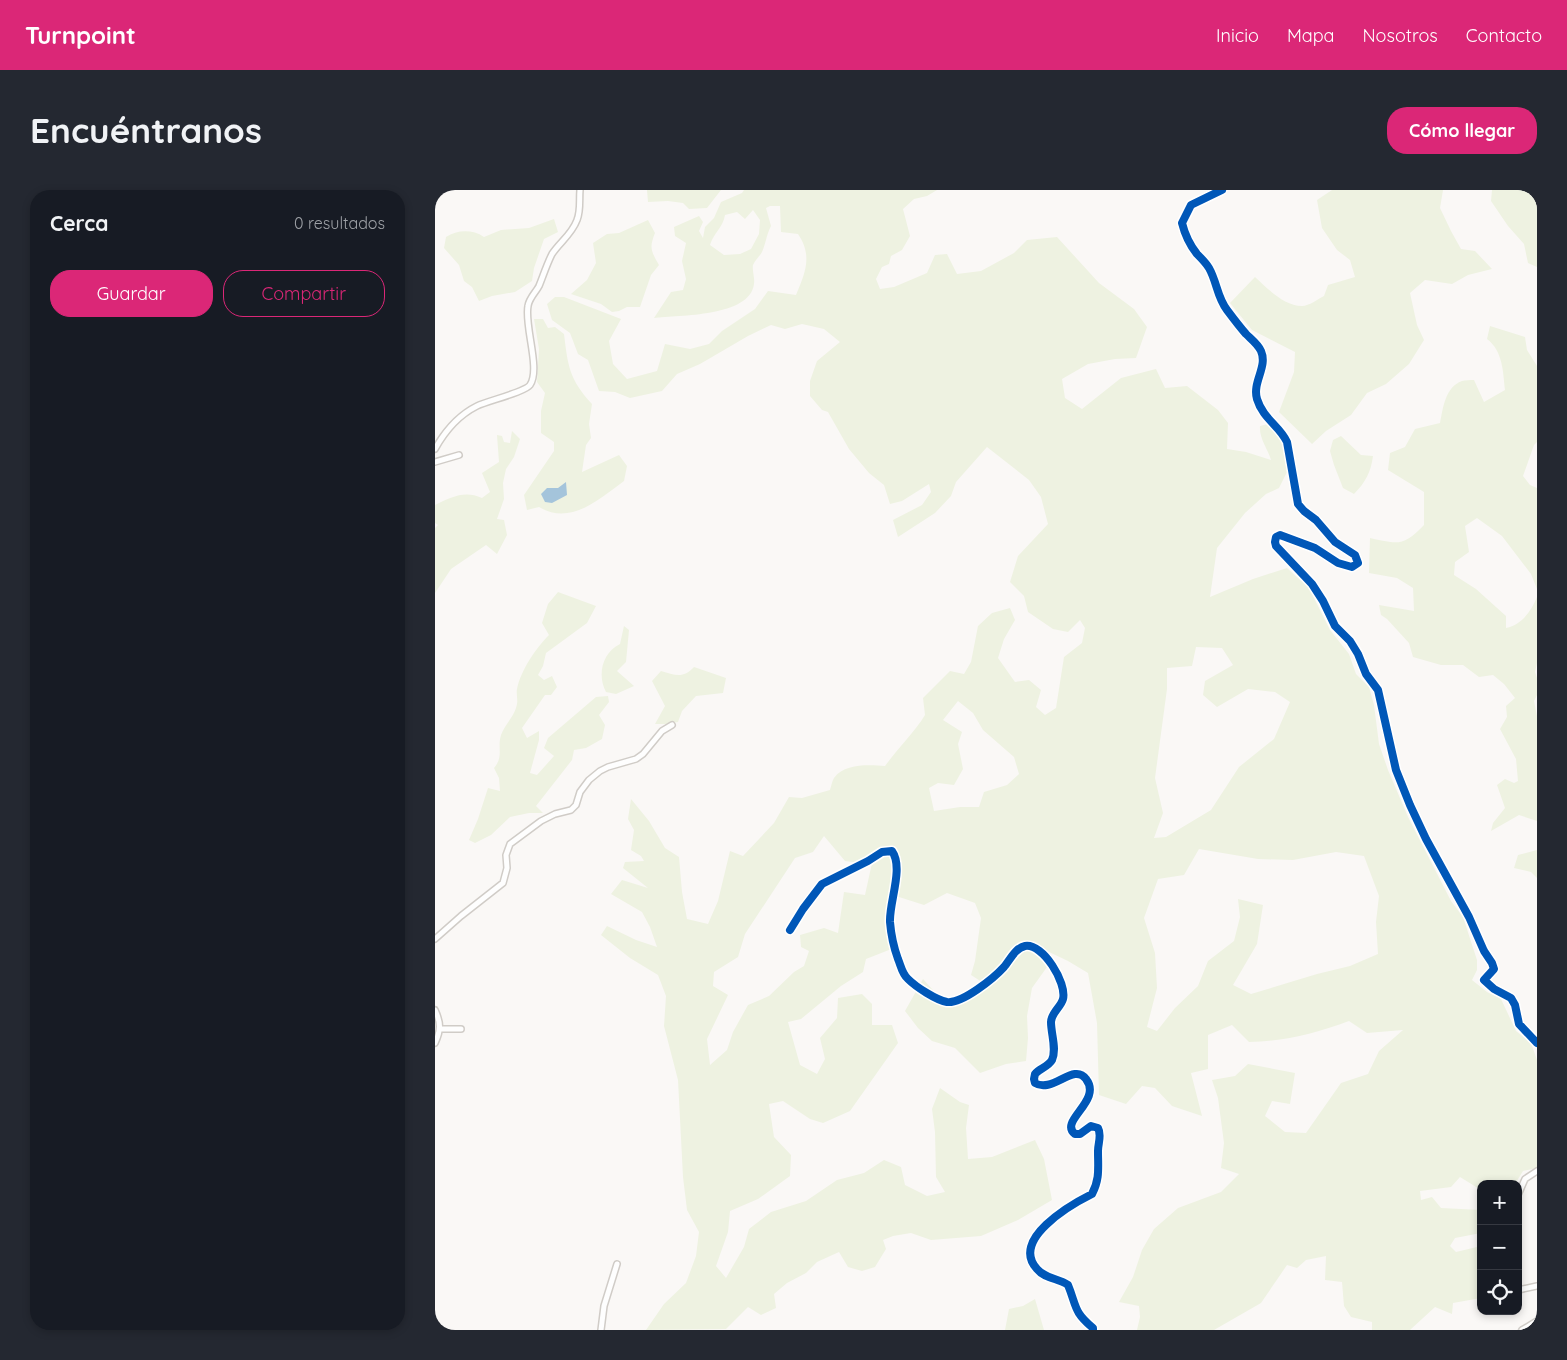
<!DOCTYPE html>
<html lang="es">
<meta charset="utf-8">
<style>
:root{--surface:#171b24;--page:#242831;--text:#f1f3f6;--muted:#9ea1a6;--line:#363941;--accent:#db2777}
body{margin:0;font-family:Quicksand,sans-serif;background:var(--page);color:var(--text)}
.controls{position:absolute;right:15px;bottom:15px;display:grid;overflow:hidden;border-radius:10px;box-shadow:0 2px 8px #0003}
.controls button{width:45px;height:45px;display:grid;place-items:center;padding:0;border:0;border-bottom:1px solid var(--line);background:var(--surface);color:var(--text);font:25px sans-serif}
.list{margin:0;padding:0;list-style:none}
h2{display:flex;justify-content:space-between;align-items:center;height:65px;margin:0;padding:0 20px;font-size:21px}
h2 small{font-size:16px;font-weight:400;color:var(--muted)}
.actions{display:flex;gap:10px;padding:15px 20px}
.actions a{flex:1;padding:11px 0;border:1px solid var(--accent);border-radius:20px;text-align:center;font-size:18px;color:var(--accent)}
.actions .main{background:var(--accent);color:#fff}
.icon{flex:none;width:28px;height:28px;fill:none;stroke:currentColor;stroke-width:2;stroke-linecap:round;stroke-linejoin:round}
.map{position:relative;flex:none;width:1102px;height:1140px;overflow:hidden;border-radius:20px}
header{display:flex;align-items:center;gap:30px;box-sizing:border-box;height:70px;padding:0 25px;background:var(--accent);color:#fff}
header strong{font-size:24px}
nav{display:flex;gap:28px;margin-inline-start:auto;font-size:18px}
.intro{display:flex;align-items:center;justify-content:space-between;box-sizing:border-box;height:120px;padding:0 30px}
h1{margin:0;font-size:35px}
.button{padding:12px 22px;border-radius:20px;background:var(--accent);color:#fff;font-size:18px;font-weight:700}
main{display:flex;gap:30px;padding:0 30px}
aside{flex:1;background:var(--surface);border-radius:20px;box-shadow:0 2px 8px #0003}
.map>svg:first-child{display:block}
</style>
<header>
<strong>Turnpoint</strong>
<nav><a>Inicio</a><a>Mapa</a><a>Nosotros</a><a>Contacto</a></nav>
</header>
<div class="intro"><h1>Encuéntranos</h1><a class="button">Cómo llegar</a></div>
<main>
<aside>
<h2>Cerca<small>0 resultados</small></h2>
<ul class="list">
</ul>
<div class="actions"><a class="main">Guardar</a><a>Compartir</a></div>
</aside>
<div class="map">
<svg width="1102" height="1140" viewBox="0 0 1102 1140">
<rect width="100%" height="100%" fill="#faf8f6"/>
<!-- green -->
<path fill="#eef2e1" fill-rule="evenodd" d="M212,0H286L272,18L254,19L248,13L233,11L213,12Z
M309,0H502L492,6L479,9L468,19L475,46L467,60L456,66L454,74L447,77L441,89L445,99L459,97L492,83L500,65L512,64L522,84L546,81L579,63L592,50L622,47L664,93L699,119L712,137L701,168L680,169L653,174L627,189L630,208L647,219L686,188L721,179L730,198L752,196L783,220L793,233L792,259L811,262L836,270C833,259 824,249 825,236L833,234L847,249L852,282L844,298L831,304L810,323L782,358L775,407L818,389L852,378L874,398L895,440L914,464L921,484L934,497L939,515L944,554L953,580L973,627L1016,711L1028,727L1042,770V780L1037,790L1052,802L1066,809L1081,841L1096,853L1102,870V978L1088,981L1080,994H1046V1000L1025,987L1016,997L985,1001L986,1010L997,1007L1006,1018L1046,1020V1043L1020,1048L1015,1056L1021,1062L1046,1056V1108L1018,1113L1017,1124L1000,1117L975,1140H937V1132L916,1127L909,1116L907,1092L890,1090L891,1066L871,1070L862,1078L852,1075L826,1113L779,1140H702L705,1127L704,1116L684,1112L698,1087L707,1060L719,1039L743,1018L786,1002L804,984L786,978L789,953L783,908L777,890L800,886L813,874L860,883L855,914L837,911L830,926L850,942L871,943L906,893L933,884L944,861L968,840L932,843L914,831C879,844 850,851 814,852L797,835L773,845V879L756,883L767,926L737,916L720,898L707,896L691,914L664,905L662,833L653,783L633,771L612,761V777L597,798L592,826L593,848L591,871L571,874L545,883L520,858L497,851L483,838L470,821L488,789L506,809L508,816C526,815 537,806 550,794L536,785L540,771L546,728L540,713L512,703L489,715L464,707L454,712L453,731L459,758L431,769L428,782L406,796L366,829L353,832L365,875L382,884L390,869L385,848L402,828L403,808L427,804L437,814V835H457L463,853L415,921L388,933L375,929L348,911L334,914L339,947L356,965L355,986L323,1009L295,1021L293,1042L281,1076L291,1088L309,1057L314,1039L336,1022L371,1011L402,990L429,983L449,970L466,977L470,995L492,1006L510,1002L501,987L500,942L497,919L505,898L525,912L534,915L531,938L533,969L557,967L600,950L609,969L617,1010L583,1030L546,1046L496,1050L476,1043L458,1046L448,1050L451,1059L440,1077L427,1081L413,1077L404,1062L382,1072L371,1083L352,1093L339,1104L341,1118L326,1125L313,1117L291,1139L211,1140L229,1114L251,1093L261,1066L264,1042L252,1020L248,987L243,890L229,836L231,806L223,785L195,768L166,745L172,736L201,750L222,757L215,737L207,722L176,704L187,690L213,698L188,678L190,672L209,671L206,666L196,660L199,640L193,629L196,609L214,631L230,658L244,667L247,702L252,729L273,734L283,711L295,661L308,666L339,633L354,607L367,608L395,600C396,597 397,591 399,588C410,573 434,575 450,576C463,558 479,543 490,525L488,508L515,481L529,484L536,472L543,436L557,423L575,418L580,430L569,449L563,468L580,492L594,490L606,500L601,517L610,525L621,518L629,467L647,453L650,438L645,430L633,442L618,439L593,422L589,406L575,392L583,366L613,334L606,307L594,290L552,257L521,292L516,306L500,323L463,347L458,330L487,315L496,302L494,294L467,311L455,314L449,295L434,283L414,259L393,222L387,220L375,206V191L382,171L405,152L389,139L367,134L350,139L336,135L313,146L265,174L242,184L227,201L195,208L180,202L164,201L153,170L143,164L135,143L117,130L112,114L120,107H129L186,129L174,151L178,174L192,189L222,181L230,154L255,159L274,154L287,141L320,119L333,101L361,105C370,83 378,66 363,44L346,42L345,16H335L331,18L336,36C331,46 331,53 327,62C325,66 320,70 318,75C317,81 320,88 319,94C315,127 244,125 219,128L236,102L248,100L251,89L247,71L251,53L240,46L239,37L264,26L268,32L264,41L268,48L270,37L279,28L286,12L307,3ZM318,20L325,30L324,44L316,59L305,64L289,65L275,55C279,42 288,38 290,25L302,22L310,29ZM761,457L787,458L798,475L770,491L768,505L782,517L813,499L840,502L855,512L839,549L804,577L776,620L731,647L719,648L728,623L720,588L732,499V478L757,476ZM523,511L538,523L548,540L579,567L584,584L572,595L549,602L544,617H525L499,621L494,598L503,593L519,595L528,579L523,554L527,542L508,530ZM389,646L410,671L425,673L449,660L450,664L437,673L430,705L409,702L403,743L389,738L365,745L366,757L374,761L369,776L359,782L334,806L313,815L298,842L292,860L275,875L272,849L293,805L278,796L279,782L303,767L310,744L360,668L378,662ZM764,659L823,669L858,670L901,662L929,666L944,706L941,732L943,764L915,776L882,784L816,804L798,795L822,754L828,715L803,709L805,727L799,751L773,771L763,796L740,818L722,841L712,837L722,798L720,763L709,728L723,689L749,685Z
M897,0H1008L1005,18L1016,41L1026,59L1040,61L1057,79L1033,85L1017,94L990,90L975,103L982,135L989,150L974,174L951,194L932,203L916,225L891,241L877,254L844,222L859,182L860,162L817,140L795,113L820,87C832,98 849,116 867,116C874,116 883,109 889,106L893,95L920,87L915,70L902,60L887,38L882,10Z
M1057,0H1102V77L1093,73L1089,54L1073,36L1056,11Z
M119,29L123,42L109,49L99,78L97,91L80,102L57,106L44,111L37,97L29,91L24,75L9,58L11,47C22,40 37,39 49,47L66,40L94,38Z
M213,30L220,43C214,58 216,61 224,75L216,85L205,117H192L184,121L177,122L166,114L136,104L152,90L161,73L158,53L172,44L184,43Z
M99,129H108L113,138L120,137L129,144C133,176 134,189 157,214L154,234L156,248L151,255L147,282L184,265L192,276L189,291C164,309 136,336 104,317L92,320L89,305L119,261V252L106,243V221L110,203L102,192L104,159Z
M1055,136L1090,147L1092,160L1102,176V252L1099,255L1088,286L1095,295L1102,298V399L1096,384L1067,346L1042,328L1030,336L1034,362L1020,372L1019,385L1041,399L1071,426V438C1087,435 1096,421 1102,407V473L1100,482L1102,488V505L1099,511L1102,526V631L1084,625L1056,641L1058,633L1070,618L1062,595L1070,589L1079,593L1083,591L1081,569L1065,539L1072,527L1071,516L1080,508L1069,494L1058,485L1044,487L1028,475H1006L978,467L974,453L952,429L946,425L944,415L979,421L978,398L962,388L934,383L935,348C963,354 968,357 989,335V302L953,280L955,263L970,257L980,239L1005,233C1008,218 1010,197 1027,191C1030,190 1036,190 1039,190L1049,212L1070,200C1068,182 1068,161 1052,149Z
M77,241L85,249L79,267L71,279L68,293L69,309L62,329L69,330L72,345L62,364L51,355L16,379L0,403V338L3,335L0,333V315C16,307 30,300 47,308L55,302L47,283L64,272L62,245L67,246L69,252L75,253Z
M906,246L926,265L938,266C936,282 930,293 919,304L908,298L899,275L895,261L898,250Z
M123,402L161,416L152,433L111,463L108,476L103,485L109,490L117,486L122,497L116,505H110L87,538L92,548L104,541V550L95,583L102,585L119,566L109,558L113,548L161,507L173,506L174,512L164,525L170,535L167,549L151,558L139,560L137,570L101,616L108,623H94L75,627L56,645L40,653L34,650L43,629L53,598L65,601L64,588L59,578C69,566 62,558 66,545C70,534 80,526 82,514C83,509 81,504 82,499C86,480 101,458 114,445L107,433L113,414Z
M189,436L194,440L191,472L182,481L199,496L181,504L171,502C162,485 167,463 185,454Z
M259,477L291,488L288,503L261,506L247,521L243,532L231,534H220L230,516L217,491L226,481C240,485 248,489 259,477Z
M1102,660V688L1096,682L1079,678L1083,665Z
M600,1109L609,1140H570L574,1119L588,1116Z"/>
<!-- water -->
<path fill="#a4c4db" d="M131,292L132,305L117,313L110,312L106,304L112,298H123Z"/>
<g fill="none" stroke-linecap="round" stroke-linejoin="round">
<!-- minor casing -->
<g stroke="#d0ccc7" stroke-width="8">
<path id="minor" d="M787,0L756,15L747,33C750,45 754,54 762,64C766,68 771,73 774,78C782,92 782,107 792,120C798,128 804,136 811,144C816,149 823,154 826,161C833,177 817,192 822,209C828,229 845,236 852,252L863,314L869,321L881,330L900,352L920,365L923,373L917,377L903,373L880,358L845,345L841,347L840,352L841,356L877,394L888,411L900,436L915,451L923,464L931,484L943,500L961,580L975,615L991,649L1034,727L1049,761L1057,773L1059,779L1049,790L1059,799L1076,808L1080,815L1084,834L1102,853
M0,259C10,241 22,226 42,216C52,211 90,202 95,195C106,179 89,136 93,116C94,108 101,102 104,96C108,86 112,74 117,64C125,52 137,44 142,30C146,20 144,10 145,0
M0,272L24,265
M355,740L368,719L387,694L433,671L447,662L457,661C469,678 454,712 455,732C456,744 459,758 463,769C466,776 467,784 473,789C481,797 501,810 512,812C527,814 559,788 569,777C575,770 580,758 590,756C608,753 632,793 628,809C626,817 616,823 616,832C616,844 622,859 617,870C613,877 605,878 600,884L599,889L600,893C617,904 639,872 651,889C668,911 623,931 640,944H645L656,936L663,938C667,945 663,953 663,961C663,978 665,989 657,1004C635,1015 575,1050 602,1079C610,1089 624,1088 633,1095C642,1117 638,1121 658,1138V1140
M0,749L26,726L68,693L72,678L71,665L75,654L106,631L120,624L136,620L141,615L145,602L154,590L165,581L173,577L201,569L208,564L227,541L237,535
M0,820C6,833 6,840 0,853
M5,839H26
M1083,1005L1090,989L1102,981
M1083,1100L1102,1096
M166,1140L169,1116L182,1074
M1087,1140L1102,1131"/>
</g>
<!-- minor -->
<use href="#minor" stroke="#fefefe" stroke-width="5"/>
<!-- cycleway casing -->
<g stroke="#fff" stroke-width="11">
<path id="cycleway" d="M787,0L756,15L747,33C750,45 754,54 762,64C766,68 771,73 774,78C782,92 782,107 792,120C798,128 804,136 811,144C816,149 823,154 826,161C833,177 817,192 822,209C828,229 845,236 852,252L863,314L869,321L881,330L900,352L920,365L923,373L917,377L903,373L880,358L845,345L841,347L840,352L841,356L877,394L888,411L900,436L915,451L923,464L931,484L943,500L961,580L975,615L991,649L1034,727L1049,761L1057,773L1059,779L1049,790L1059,799L1076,808L1080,815L1084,834L1102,853
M355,740L368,719L387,694L433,671L447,662L457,661C469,678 454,712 455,732C456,744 459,758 463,769C466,776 467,784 473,789C481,797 501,810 512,812C527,814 559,788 569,777C575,770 580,758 590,756C608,753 632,793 628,809C626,817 616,823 616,832C616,844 622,859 617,870C613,877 605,878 600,884L599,889L600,893C617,904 639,872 651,889C668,911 623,931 640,944H645L656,936L663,938C667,945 663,953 663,961C663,978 665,989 657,1004C635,1015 575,1050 602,1079C610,1089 624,1088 633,1095C642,1117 638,1121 658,1138V1140"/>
</g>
<!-- cycleway -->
<use href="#cycleway" stroke="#0057b8" stroke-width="8"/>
</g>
</svg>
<div class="controls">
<button>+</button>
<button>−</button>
<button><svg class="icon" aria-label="locate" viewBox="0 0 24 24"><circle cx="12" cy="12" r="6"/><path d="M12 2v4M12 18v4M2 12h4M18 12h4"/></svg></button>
</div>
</div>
</main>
